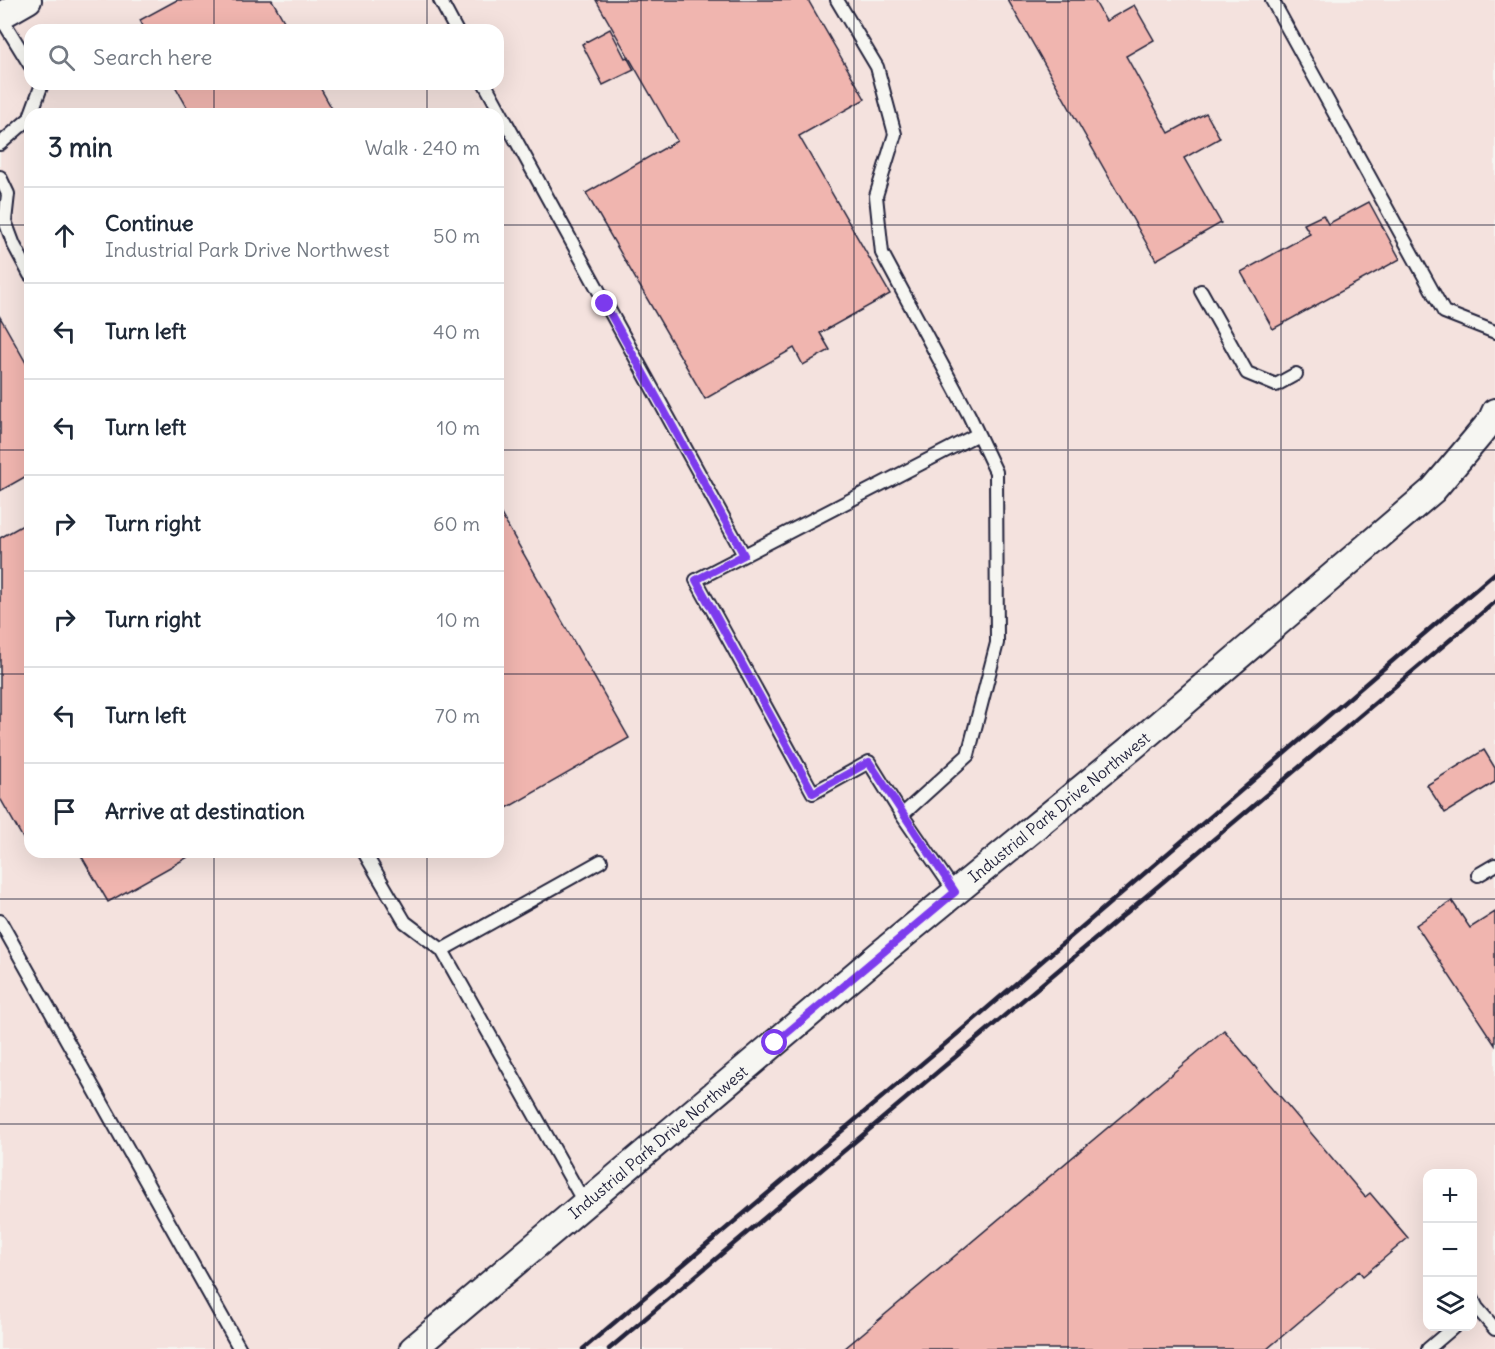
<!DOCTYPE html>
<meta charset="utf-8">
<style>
:root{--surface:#fff;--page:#f2f2f3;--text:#1f2937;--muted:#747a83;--line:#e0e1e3}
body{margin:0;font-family:Delius,sans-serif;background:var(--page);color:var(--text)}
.controls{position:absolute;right:18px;bottom:18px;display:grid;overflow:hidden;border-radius:12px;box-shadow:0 6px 24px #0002}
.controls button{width:54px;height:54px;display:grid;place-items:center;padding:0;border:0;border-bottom:2px solid var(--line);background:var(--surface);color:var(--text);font:30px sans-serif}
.stop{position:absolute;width:18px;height:18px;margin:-14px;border:4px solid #7c3aed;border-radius:50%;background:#fff}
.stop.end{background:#7c3aed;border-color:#fff;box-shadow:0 2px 6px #0008}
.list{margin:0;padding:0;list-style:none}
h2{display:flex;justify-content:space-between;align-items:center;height:78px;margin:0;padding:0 24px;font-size:26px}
h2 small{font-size:20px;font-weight:400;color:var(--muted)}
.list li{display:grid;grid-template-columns:39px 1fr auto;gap:18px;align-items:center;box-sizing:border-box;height:96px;padding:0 24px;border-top:2px solid var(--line)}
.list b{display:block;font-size:22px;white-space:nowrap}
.list p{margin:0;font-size:20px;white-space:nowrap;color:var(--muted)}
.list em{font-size:20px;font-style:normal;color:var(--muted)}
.icon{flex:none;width:33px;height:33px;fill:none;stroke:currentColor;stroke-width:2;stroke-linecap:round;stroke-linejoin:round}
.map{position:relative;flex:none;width:1495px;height:1349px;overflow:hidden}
.search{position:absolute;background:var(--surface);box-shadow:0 6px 24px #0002;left:24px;top:24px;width:480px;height:66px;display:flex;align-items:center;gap:15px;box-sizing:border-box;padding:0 21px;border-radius:18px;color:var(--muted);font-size:22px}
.panel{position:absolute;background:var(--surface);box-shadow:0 6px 24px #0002;left:24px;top:108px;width:480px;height:750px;border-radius:18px}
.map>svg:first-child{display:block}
</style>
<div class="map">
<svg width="1495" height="1349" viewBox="0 0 1495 1349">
<rect width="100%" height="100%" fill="#f6f6f2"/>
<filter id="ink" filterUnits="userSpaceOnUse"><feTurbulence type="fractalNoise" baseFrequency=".0167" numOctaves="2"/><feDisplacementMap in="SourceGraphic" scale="12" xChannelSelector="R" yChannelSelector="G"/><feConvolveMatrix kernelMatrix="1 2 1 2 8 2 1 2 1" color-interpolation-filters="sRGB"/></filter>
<g filter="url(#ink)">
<!-- built -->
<path fill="#f4e2de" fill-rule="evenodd" d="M0,0H1495V1349H0ZM30,30H498V84H30ZM30,114H498V852H30ZM1428,1174H1472V1326H1428Z"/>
<!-- building -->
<path fill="#f0b5af" stroke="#22223b" stroke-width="1.5" d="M177,0H272L289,30H145L140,20Z
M596,0H808L865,99L799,136L890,294L820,333L830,350L803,365L794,348L705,399L586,193L677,141Z
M1008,0H1094L1106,21L1134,5L1154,40L1126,56L1169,133L1206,113L1220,138L1184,158L1221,223L1156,260Z
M610,29L625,58L627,57L634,70L603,85L582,44Z
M174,84H318L335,114H191Z
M1369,202L1400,259L1273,329L1241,272L1310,234L1304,224L1323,215L1328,224Z
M0,317L30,370V474L0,491Z
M498,509L629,738L498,813Z
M30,521V846L28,847L0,798V538Z
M1484,750L1495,768V782L1445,813L1427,785Z
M79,852H197L108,902Z
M1452,901L1470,928L1495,912V1045L1416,925Z
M1224,1030L1365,1197L1370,1193L1408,1238L1363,1276L1359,1271L1267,1349H844Z"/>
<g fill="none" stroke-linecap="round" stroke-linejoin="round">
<!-- service casing -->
<g stroke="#22223b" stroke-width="16">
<path id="service" d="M440,0L456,30
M837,0L877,67L895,134L876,196L882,253L969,415L996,472L997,643L968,755L902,815L955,892
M1272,0L1444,312L1495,332
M0,16L30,65
M485,84L744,555
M31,114L42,84
M0,144L30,118
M0,177L8,194L5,221L14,245L30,275
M1201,291L1247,373L1276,385L1296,374
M902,815L869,762L813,793L696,580L978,434
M364,852L405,922L442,950
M1478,875L1495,865
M0,921L240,1349
M585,1204L442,950L601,861
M1472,1298L1477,1308L1495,1329
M1428,1349L1455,1326"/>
</g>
<!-- minor casing -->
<g stroke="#22223b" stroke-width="30">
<path id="minor" d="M0,16L28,0
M413,1349L879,955L1136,744L1433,490L1491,421L1495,412"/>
</g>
<!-- service -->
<use href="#service" stroke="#f6f6f2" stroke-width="12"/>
<!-- minor -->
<use href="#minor" stroke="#f6f6f2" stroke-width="26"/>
<!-- rail -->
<path stroke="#22223b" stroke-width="4.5" d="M583,1349L957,1034L1495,573
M609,1349L1495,602"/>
</g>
</g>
<g fill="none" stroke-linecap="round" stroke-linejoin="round" filter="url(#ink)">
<!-- route -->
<path stroke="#7c3aed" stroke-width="8" d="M605,304L744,555L696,580L813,793L869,762L955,892L775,1043"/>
</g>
<!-- grid -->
<path fill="none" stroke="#22223b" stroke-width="1.5" stroke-opacity="0.55" d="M214,0V30M427,0V30M641,0V1349M854,0V1349M1068,0V1349M1281,0V1349M214,84V114M427,84V114M0,225H30M498,225H1495M0,450H30M498,450H1495M0,674H30M498,674H1495M214,852V1349M427,852V1349M0,899H1495M0,1124H1495"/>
<g text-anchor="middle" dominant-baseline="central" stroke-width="5" stroke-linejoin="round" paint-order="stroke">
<!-- street labels -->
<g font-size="16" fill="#22223b" stroke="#f6f6f2">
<text transform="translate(1059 807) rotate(-39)">Industrial Park Drive Northwest</text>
<text transform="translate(658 1142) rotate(-40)">Industrial Park Drive Northwest</text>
</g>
</g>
</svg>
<div class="controls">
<button>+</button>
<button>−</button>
<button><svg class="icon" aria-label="layers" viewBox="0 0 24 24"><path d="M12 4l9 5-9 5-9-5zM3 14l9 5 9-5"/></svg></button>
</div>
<div class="stop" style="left:775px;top:1043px"></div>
<div class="stop end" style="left:605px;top:304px"></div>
<div class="search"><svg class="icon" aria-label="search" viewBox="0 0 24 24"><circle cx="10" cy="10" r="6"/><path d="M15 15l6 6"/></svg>Search here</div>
<section class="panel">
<h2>3 min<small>Walk · 240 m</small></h2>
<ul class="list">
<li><svg class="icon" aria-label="ahead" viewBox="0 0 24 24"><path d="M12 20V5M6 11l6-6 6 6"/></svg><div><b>Continue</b><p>Industrial Park Drive Northwest</p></div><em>50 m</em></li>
<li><svg class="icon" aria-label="left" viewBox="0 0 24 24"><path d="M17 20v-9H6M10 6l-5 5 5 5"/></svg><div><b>Turn left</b></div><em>40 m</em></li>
<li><svg class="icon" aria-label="left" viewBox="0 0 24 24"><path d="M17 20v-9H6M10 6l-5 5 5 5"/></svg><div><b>Turn left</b></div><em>10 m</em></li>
<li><svg class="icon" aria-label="right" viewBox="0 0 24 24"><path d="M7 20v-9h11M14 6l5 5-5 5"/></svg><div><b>Turn right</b></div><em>60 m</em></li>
<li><svg class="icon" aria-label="right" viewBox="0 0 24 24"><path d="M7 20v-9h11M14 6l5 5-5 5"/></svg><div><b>Turn right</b></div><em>10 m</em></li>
<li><svg class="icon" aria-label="left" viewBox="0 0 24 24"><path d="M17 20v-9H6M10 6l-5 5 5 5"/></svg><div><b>Turn left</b></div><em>70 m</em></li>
<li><svg class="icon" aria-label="arrive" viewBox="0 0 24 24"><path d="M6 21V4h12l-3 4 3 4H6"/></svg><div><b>Arrive at destination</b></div></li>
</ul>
</section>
</div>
